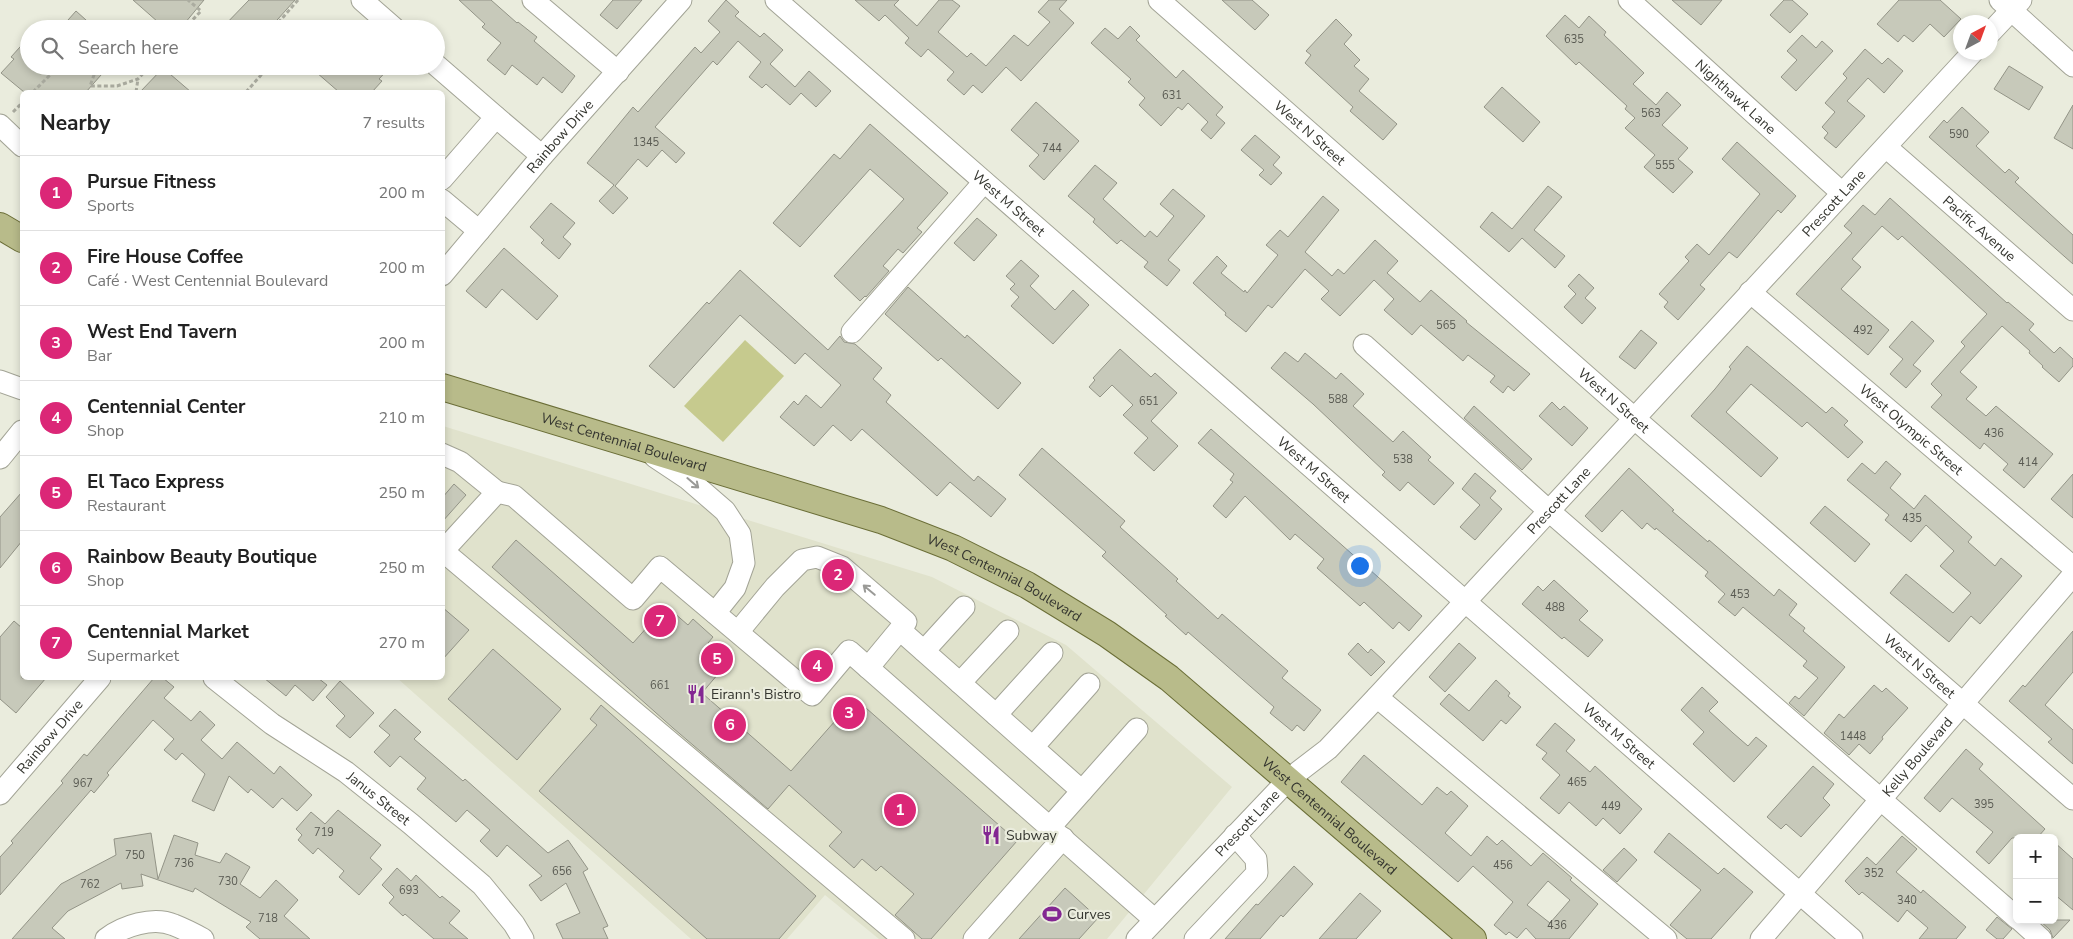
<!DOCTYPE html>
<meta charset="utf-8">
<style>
:root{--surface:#fff;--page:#f2f2f2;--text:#222;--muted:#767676;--line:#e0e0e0;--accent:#db2777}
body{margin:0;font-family:"Nunito Sans",sans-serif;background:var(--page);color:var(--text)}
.controls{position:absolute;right:15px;bottom:15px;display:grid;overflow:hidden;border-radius:8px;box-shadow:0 2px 8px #0003}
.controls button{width:45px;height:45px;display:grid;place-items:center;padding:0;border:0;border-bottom:1px solid var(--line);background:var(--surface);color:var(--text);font:25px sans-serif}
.compass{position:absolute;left:1953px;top:15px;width:45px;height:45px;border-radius:50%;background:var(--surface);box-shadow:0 2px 8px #0003;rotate:41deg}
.you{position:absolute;left:1359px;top:565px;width:18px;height:18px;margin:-12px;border:4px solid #fff;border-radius:50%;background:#1a73e8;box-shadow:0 0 0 8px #1a73e833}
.badge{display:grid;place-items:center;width:32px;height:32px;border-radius:50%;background:var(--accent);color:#fff;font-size:16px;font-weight:700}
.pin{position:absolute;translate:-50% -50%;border:2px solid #fff;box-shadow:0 1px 5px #0006}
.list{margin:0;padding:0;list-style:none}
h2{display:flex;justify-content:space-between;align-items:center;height:65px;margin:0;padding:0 20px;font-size:21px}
h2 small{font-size:16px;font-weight:400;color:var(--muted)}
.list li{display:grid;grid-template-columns:32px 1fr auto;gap:15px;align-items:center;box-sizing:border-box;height:75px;padding:0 20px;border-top:1px solid var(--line)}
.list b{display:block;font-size:19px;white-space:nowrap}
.list p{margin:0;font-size:16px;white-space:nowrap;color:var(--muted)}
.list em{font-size:16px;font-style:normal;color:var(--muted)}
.icon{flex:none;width:28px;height:28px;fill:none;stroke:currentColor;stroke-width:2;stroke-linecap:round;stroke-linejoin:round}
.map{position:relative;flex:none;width:2073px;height:939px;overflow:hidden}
.search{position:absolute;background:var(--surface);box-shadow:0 2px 8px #0003;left:20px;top:20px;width:425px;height:55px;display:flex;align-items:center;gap:12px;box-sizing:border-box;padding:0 18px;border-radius:28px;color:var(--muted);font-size:19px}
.panel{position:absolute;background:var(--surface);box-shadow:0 2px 8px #0003;left:20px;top:90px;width:425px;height:590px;border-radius:8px}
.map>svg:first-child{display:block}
</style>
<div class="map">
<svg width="2073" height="939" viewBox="0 0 2073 939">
<rect width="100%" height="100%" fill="#eaecdd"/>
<!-- built -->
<path fill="#e0e2cc" d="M443,426L932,577L1066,645L1232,787L1107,939H879L825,895L787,939H691L397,678H442Z"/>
<!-- green -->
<path fill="#c6ca8e" d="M745,340L784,376L723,442L684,406Z"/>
<!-- building -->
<path fill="#c7c9ba" stroke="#939487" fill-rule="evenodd" d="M133,0H204L180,29H166Z
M249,0H295L269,29H221Z
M459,0H491L517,23L518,22L537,37L534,41L575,76L562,93L543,77L537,85L512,65L505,75L487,60L501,43L482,27L485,24Z
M613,0H642L617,29L600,15Z
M726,0L739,12L735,16L760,37L764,33L783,50L770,64L795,87L809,71L831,91L816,107L801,93L790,105L766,84L762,88L749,77L761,62L738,41L717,65L713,61L655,127L685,153L676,163L662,150L647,167L638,159L615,186L628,198L613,214L599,201L614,185L587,163L633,107L638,112L695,47L701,53L720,32L708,21Z
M855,0H899L894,5L917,26L939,0H952L960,6L938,32L967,57L971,53L986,66L1014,35L1028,46L1050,22L1038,12L1049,0H1067L1059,9L1074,23L1021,81L1006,67L982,93L973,85L964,95L947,80L954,72L928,49L921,57L905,43L909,38L885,15L879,21Z
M1222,0H1252L1269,15L1255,30Z
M1672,0H1722L1701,25Z
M1784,0H1792L1808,14L1790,33L1770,15Z
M1899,0H1940L1961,19L1944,37L1930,24L1913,42L1904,35L1898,42L1877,24Z
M76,11L96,29H60Z
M1565,15L1579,28L1589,16L1606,32L1604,35L1644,73L1633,84L1656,105L1667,92L1681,105L1662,125L1688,148L1678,159L1693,172L1673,193L1644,167L1655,155L1625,128L1635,118L1625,109L1627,106L1579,62L1576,65L1546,36Z
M1336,19L1352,35L1344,44L1360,60L1354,66L1369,79L1359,91L1397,124L1383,140L1350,111L1353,107L1305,63L1311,55L1306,51Z
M1130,26L1140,36L1136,40L1176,78L1183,70L1223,107L1216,115L1225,123L1211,139L1201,130L1208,122L1188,103L1182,110L1178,107L1161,126L1139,105L1145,98L1128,82L1131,79L1091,43L1105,28L1118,39Z
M1802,35L1816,48L1822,41L1833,51L1796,91L1781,77L1797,60L1787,51Z
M29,37V66H109L86,92H24L1,73L14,59L11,57Z
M1865,49L1882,64L1888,58L1903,71L1884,93L1868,78L1847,101L1865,116L1836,148L1824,138L1828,133L1822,127L1835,112L1825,103L1847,78L1843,74Z
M309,66H391L379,79L382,81L372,92H339Z
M2009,66L2043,87L2029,110L1994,89Z
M163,68L191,92H140Z
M1502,87L1540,122L1523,142L1484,107Z
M1036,102L1079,141L1044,180L1029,166L1039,155L1011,130Z
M2073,105V149L2054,138Z
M1962,107L1989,132L1976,146L2005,173L2009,169L2019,178L2015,182L2073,235V264L1929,137L1944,120L1947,123Z
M870,124L948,193L917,228L922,232L903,253L898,249L883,266L889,271L866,297L865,296L860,301L834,276L904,199L870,169L800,247L773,223L834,154L840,159Z
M1255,135L1280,157L1273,165L1282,173L1271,185L1259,175L1264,170L1241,150Z
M1737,142L1796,196L1781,213L1778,210L1737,258L1729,252L1700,285L1705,289L1678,320L1664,307L1668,302L1659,294L1689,261L1685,257L1697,244L1709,255L1760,194L1722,159Z
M1095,165L1117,183L1103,199L1145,237L1150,231L1157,237L1174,216L1160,204L1173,189L1205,216L1168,260L1180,270L1167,286L1144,267L1148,262L1121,240L1117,244L1093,222L1095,219L1068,196Z
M1548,186L1562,197L1534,230L1565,256L1555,268L1522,238L1509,252L1480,227L1492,212L1512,229Z
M1323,196L1339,210L1305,252L1332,276L1338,269L1344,274L1375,240L1398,261L1387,273L1420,302L1431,290L1467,321L1466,322L1530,374L1514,391L1508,386L1503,393L1490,382L1495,376L1468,355L1463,361L1421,325L1412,335L1384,310L1394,299L1374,280L1340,316L1321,299L1329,291L1305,269L1272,308L1268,305L1246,332L1225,315L1226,313L1193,283L1217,256L1227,266L1221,273L1244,292L1245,290L1247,293L1278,255L1266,245L1280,230L1288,237Z
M1890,198L2007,303L2008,302L2034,324L2029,330L2054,353L2060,347L2073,359V366L2059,382L2042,367L2043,366L2029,353L2030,351L2002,326L1960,372L1977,387L1966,399L1986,416L1996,406L2053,454L2024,488L2003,470L2008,464L1984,443L1980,449L1931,407L1942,395L1931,384L1965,346L1961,342L1987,314L1902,236L1898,240L1882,226L1852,259L1861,267L1841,289L1889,330L1868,355L1796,294L1852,233L1844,226L1863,205L1875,215Z
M551,203L575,223L563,237L571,244L559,259L541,243L544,240L530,227Z
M977,218L997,235L974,261L954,243Z
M504,248L558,296L537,320L502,289L486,308L466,291Z
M1021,260L1039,276L1030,286L1055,310L1073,290L1089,305L1053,344L1011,306L1019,297L1010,289L1015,284L1006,276Z
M740,270L828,350L840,336L844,342L855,344L882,368L873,379L891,395L886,402L974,481L978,476L1006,499L991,517L950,482L937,496L862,429L851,441L833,425L814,446L780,417L794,401L798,405L806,395L821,408L841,385L805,353L795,364L740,315L674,388L649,366L707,302L709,304Z
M1579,274L1594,288L1585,298L1596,308L1582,324L1564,307L1576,294L1568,286Z
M908,287L965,338L967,335L1021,383L998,409L941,358L938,361L885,314Z
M1912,321L1934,341L1913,365L1921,371L1906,388L1890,374L1903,359L1889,347Z
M1641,330L1657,343L1635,369L1619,357Z
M1747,346L1826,413L1832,407L1848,421L1844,425L1863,442L1848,458L1807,422L1802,427L1751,384L1726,412L1778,458L1761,477L1691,416L1715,389L1731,369L1729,367Z
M1120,349L1151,377L1155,373L1177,393L1151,421L1178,446L1154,471L1134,453L1148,438L1123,415L1133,405L1112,385L1100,397L1089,387L1095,380L1093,378Z
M1285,352L1298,362L1305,353L1336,379L1341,373L1364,394L1353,406L1393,442L1403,431L1431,457L1428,460L1454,483L1434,505L1408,482L1400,491L1382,475L1385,472L1313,404L1271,368Z
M1552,402L1560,410L1564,406L1588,428L1572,446L1539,416Z
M1474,406L1532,459L1522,470L1464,418Z
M1211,429L1422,616L1409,631L1399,622L1393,629L1364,602L1360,606L1317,568L1324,559L1295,534L1290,540L1245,496L1226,518L1213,506L1233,482L1230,480L1234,474L1198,443Z
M1042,448L1125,521L1120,527L1178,579L1176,581L1218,619L1222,614L1288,671L1282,678L1321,710L1304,731L1297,725L1292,731L1270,713L1274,707L1188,632L1186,635L1165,616L1167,615L1102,556L1106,552L1019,475Z
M1886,461L1901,474L1890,488L1914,509L1925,495L1972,537L1968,542L1995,566L2001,558L2022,576L1980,624L1971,616L1949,642L1890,593L1906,574L1953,613L1971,593L1940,566L1954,551L1926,525L1911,542L1885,520L1889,515L1847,480L1862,463L1875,474Z
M1629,468L1674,510L1672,511L1708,542L1709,540L1774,596L1779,589L1797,604L1789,615L1805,628L1803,631L1845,667L1804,716L1789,703L1795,696L1799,699L1818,678L1803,666L1807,661L1743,607L1735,616L1718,602L1725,594L1705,576L1708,572L1656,528L1655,530L1647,523L1642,529L1622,510L1602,532L1585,516Z
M1475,473L1496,491L1490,498L1502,509L1475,540L1460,527L1480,505L1462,489Z
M2073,474V518L2051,499Z
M454,484L466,495L442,522V498Z
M22,492V541L0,568V517Z
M1825,506L1870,544L1855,562L1810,523Z
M516,540L633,643L666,606L688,625L693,619L713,637L708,643L729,661L702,693L791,771L850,704L861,714L866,708L1017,841L931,939H922L895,915L914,894L881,866L876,871L862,859L854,868L829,846L842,832L789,785L768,809L673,728L492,567Z
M1554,580L1588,611L1579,620L1603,640L1588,657L1564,637L1562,639L1522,604L1538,586L1543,591Z
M442,607L469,630L442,660Z
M14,621L22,628V678H46L16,713L0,699V637Z
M2073,631V672L2045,705L2073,730V764L2048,742L2052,739L2009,701L2023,685L2025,687Z
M1358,643L1368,653L1371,649L1385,662L1371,676L1348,654Z
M1459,643L1476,658L1445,692L1429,677Z
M493,649L561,709L517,760L448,699Z
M154,678H163L174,687L164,698L191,721L200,711L215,725L201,740L222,759L237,742L274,774L280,766L312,795L297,811L282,798L273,808L251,789L248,793L229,776L214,811L192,801L205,774L182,753L176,760L164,750L174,739L153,720L107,773L109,775L94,793L91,790L0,895V857L13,843L11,841L63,783L61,781L84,754L87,756Z
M264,678H318L327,685L313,701L295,685L286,696Z
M1496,680L1510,693L1508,696L1521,707L1506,724L1501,720L1483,741L1440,704L1449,694L1469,711Z
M340,681L374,713L350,738L336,726L345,716L326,697Z
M1874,685L1882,692L1886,688L1908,708L1882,737L1883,739L1870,754L1859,744L1849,755L1824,733L1839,714L1844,718Z
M1702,687L1718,702L1709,711L1733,733L1748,746L1756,737L1767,746L1734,782L1693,744L1704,732L1681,710Z
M601,705L816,896L779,939H707L539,791L597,725L590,719Z
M395,709L421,732L414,739L463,781L465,779L548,853L568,840L588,869L583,872L608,926L603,928L608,939H563L556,924L580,913L566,883L541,901L529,885L542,876L507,845L497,857L480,841L490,830L467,810L456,822L417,789L426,778L400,756L390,767L374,752L390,735L379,726Z
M1555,723L1575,740L1566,751L1590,772L1595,766L1642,809L1620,834L1603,818L1596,826L1569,802L1559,814L1540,798L1560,775L1542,759L1547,753L1536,745Z
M1966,749L1983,764L1979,769L2045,829L2037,838H2012L1989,864L1976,852L1993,832L1952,798L1940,812L1924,798Z
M1364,755L1422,805L1437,787L1447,795L1451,791L1468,806L1445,833L1471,856L1487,836L1497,845L1502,840L1531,866L1543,853L1572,878L1570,880L1598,904L1569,939H1536L1526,928L1517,938L1509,932L1506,935L1494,925L1513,902L1473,866L1458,882L1341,782ZM1548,881L1570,900L1550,923L1527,905Z
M1813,766L1834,784L1823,798L1830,805L1801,837L1786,824L1781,829L1767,817Z
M338,810L381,845L370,858L382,869L359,895L339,877L344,871L318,848L313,854L298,840L302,835L296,829L311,812L325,824Z
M151,833L158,879L174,835L198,843L195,855L220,863L226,853L250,867L240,884L260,898L276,880L298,900L284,916L310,939H260L246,927L251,922L195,888L193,892L141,874L143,886L122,889L121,883L68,911L52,928L65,939H12L61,884L116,855L114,839Z
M1669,833L1718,874L1724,868L1753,892L1711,939H1687L1670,925L1701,890L1654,852Z
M1902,836L1917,849L1896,872L1921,893L1923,890L1966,927L1956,939H1919L1928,928L1907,910L1898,922L1862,892L1859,895L1845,881L1867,857L1876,865Z
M2054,842L2073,859V910L2054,894Z
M1624,848L1637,860L1617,882L1603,870Z
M1294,866L1313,884L1283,917L1281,915L1260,939H1225L1256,904L1258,905Z
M397,868L411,881L416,875L440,898L442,896L460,911L449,923L468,939H434L405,914L403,916L389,903L394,897L382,885Z
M1065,888L1098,918L1079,939H1019Z
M1360,893L1381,911L1356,939H1319Z
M1997,917L2012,929L2003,939H1997L1986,930Z
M2039,920H2070L2053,938L2050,930Z"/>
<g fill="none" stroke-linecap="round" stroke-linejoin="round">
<!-- minor casing -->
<g stroke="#a3a496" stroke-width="23">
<g id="minor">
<path d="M362,0L395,29"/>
<path d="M533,0L618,72"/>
<path id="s1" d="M776,0L1852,939"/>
<path id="s2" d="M1159,0L1635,419L2073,799"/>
<path id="s3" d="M1629,0L1842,193"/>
<path d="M2000,0L2073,66"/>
<path d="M1990,33L2021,0"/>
<path d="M436,65L496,117L442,179"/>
<path d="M496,117L542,156"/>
<path d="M0,125L22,146"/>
<path id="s4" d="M1886,147L2073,310"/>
<path d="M442,200L479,231"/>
<path id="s5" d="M442,275L542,156L681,0"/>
<path id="s6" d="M1750,292L2073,567"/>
<path d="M852,332L984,182"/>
<path d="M1364,345L1549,511L2017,918"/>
<path d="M0,381L22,389"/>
<path d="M442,454L460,462L497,492"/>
<path d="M655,457L688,479L725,511L740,534L744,563L735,588L715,613"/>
<path d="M0,458L22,431"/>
<path d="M442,552L497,492L514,496L633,599L660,567L812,695L849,651L1155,920"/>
<path d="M444,552L904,939"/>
<path d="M900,630L1082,791L1050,827"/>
<path d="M738,632L775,587L802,560L817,557L842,567L906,622L868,668"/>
<path d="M924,651L964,607"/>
<path id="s7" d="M214,678L272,724L346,772L411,824L482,885L514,924L523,939"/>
<path d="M960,683L1008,631"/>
<path d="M1377,697L1666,939"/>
<path d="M996,715L1052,653"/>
<path d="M1033,747L1089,684"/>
<path d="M1082,791L1137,729"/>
<path id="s8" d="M0,794L100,678"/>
<path d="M2020,920L2041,939"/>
<path d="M106,939C123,926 153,916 174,925C184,929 194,934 203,939"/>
<path d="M974,939L1063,838"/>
<path id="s9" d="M1137,939L1289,779L1328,749L1377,697L1973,52"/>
<path d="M1195,939L1257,873L1256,859L1235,835"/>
<path id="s10" d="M1761,939L2073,575"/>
</g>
</g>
<!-- major casing -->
<g stroke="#6b6e37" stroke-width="28">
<g id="major">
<path d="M0,226L22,239"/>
<path id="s11" d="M442,387L881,520L953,548L1027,585L1107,634L1169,678L1473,939"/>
</g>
</g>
<!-- path -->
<path stroke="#abaca0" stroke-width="3" stroke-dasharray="4 2.5" stroke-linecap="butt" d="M184,29L201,11L188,0
M278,29V23L298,0
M84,66L94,75L90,86H117L138,79L150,66
M33,92L59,66
M136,92L138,79
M246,92L269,66
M13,112L22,103"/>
<!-- minor -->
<use href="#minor" stroke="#fff" stroke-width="21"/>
<!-- major -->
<use href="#major" stroke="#b8bb8a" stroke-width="26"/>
</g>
<!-- one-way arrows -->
<defs><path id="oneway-shaft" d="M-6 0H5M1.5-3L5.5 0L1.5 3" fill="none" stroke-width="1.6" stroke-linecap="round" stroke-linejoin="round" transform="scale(1.25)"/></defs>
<g stroke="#9a9a97">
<use href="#oneway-shaft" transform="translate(693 483) rotate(41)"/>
<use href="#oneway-shaft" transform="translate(869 590) rotate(-140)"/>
</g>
<!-- icons -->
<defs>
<g id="restaurant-bare" transform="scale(1.5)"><path d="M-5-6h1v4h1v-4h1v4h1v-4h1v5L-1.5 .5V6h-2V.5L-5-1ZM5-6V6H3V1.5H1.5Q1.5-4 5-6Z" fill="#832792" stroke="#eaecdd" stroke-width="2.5" paint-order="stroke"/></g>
<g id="stadium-bare" transform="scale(1.5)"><path d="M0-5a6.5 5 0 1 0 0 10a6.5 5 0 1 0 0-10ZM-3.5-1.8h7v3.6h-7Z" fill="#832792" stroke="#eaecdd" stroke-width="2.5" paint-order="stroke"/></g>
</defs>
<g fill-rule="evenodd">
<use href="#restaurant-bare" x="696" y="694"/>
<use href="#restaurant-bare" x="991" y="835"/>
<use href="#stadium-bare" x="1052" y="914"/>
</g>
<g text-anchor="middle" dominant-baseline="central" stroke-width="4.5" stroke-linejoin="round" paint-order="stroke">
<!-- number labels -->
<g font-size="11" fill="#595a52">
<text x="1574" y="39">635</text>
<text x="1172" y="95">631</text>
<text x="1651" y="113">563</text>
<text x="1959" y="134">590</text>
<text x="646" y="142">1345</text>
<text x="1052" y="148">744</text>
<text x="1665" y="165">555</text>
<text x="1446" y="325">565</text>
<text x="1863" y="330">492</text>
<text x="1338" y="399">588</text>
<text x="1149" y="401">651</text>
<text x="1994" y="433">436</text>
<text x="1403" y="459">538</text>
<text x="2028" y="462">414</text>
<text x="1912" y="518">435</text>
<text x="1740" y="594">453</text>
<text x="1555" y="607">488</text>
<text x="660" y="685">661</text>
<text x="1853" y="736">1448</text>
<text x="1577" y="782">465</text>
<text x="83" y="783">967</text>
<text x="1984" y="804">395</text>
<text x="1611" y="806">449</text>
<text x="324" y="832">719</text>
<text x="135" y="855">750</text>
<text x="184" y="863">736</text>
<text x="1503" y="865">456</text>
<text x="562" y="871">656</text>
<text x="1874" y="873">352</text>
<text x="228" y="881">730</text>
<text x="90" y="884">762</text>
<text x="409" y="890">693</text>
<text x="1907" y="900">340</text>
<text x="268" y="918">718</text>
<text x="1557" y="925">436</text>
</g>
<!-- street labels -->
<g font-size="14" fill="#34352f" stroke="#eaecdd">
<text stroke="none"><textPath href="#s3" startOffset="144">Nighthawk Lane</textPath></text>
<text stroke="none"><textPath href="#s2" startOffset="201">West N Street</textPath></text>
<text stroke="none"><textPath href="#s5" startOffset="182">Rainbow Drive</textPath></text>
<text stroke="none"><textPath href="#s9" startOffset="1014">Prescott Lane</textPath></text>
<text stroke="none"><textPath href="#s1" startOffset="309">West M Street</textPath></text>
<text stroke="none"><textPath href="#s4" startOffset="124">Pacific Avenue</textPath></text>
<text stroke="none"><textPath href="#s2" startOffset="606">West N Street</textPath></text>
<text stroke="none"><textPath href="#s6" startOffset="212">West Olympic Street</textPath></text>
<text stroke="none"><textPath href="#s11" startOffset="190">West Centennial Boulevard</textPath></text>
<text stroke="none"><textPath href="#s1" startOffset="714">West M Street</textPath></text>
<text stroke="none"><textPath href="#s9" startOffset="609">Prescott Lane</textPath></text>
<text stroke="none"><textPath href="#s11" startOffset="595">West Centennial Boulevard</textPath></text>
<text stroke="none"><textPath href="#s2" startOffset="1011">West N Street</textPath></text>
<text stroke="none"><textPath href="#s8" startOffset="76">Rainbow Drive</textPath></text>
<text stroke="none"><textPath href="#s1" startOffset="1119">West M Street</textPath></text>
<text stroke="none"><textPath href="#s10" startOffset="240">Kelly Boulevard</textPath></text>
<text stroke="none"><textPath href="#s7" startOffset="204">Janus Street</textPath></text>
<text stroke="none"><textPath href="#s11" startOffset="1000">West Centennial Boulevard</textPath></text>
<text stroke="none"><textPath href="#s9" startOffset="160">Prescott Lane</textPath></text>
</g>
<!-- poi labels -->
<g font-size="14" fill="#34352f" stroke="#eaecdd" text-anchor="start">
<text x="711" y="694">Eirann's Bistro</text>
<text x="1006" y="835">Subway</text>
<text x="1067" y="914">Curves</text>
</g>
</g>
</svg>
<div class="controls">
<button>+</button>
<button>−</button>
</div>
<svg class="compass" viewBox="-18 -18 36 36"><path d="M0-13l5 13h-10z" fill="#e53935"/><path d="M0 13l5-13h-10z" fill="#767676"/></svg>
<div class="you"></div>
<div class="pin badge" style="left:900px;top:810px">1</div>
<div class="pin badge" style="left:838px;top:575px">2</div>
<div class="pin badge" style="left:849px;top:713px">3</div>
<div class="pin badge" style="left:817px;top:666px">4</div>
<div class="pin badge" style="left:717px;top:659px">5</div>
<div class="pin badge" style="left:730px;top:725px">6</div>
<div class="pin badge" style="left:660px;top:621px">7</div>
<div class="search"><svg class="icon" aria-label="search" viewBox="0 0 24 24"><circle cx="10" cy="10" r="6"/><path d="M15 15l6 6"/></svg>Search here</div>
<section class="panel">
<h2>Nearby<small>7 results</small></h2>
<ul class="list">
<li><span class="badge">1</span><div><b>Pursue Fitness</b><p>Sports</p></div><em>200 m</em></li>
<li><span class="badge">2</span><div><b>Fire House Coffee</b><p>Café · West Centennial Boulevard</p></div><em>200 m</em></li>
<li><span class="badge">3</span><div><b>West End Tavern</b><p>Bar</p></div><em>200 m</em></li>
<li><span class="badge">4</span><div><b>Centennial Center</b><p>Shop</p></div><em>210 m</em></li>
<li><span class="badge">5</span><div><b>El Taco Express</b><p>Restaurant</p></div><em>250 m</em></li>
<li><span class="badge">6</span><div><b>Rainbow Beauty Boutique</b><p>Shop</p></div><em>250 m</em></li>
<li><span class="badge">7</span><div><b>Centennial Market</b><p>Supermarket</p></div><em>270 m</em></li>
</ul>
</section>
</div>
